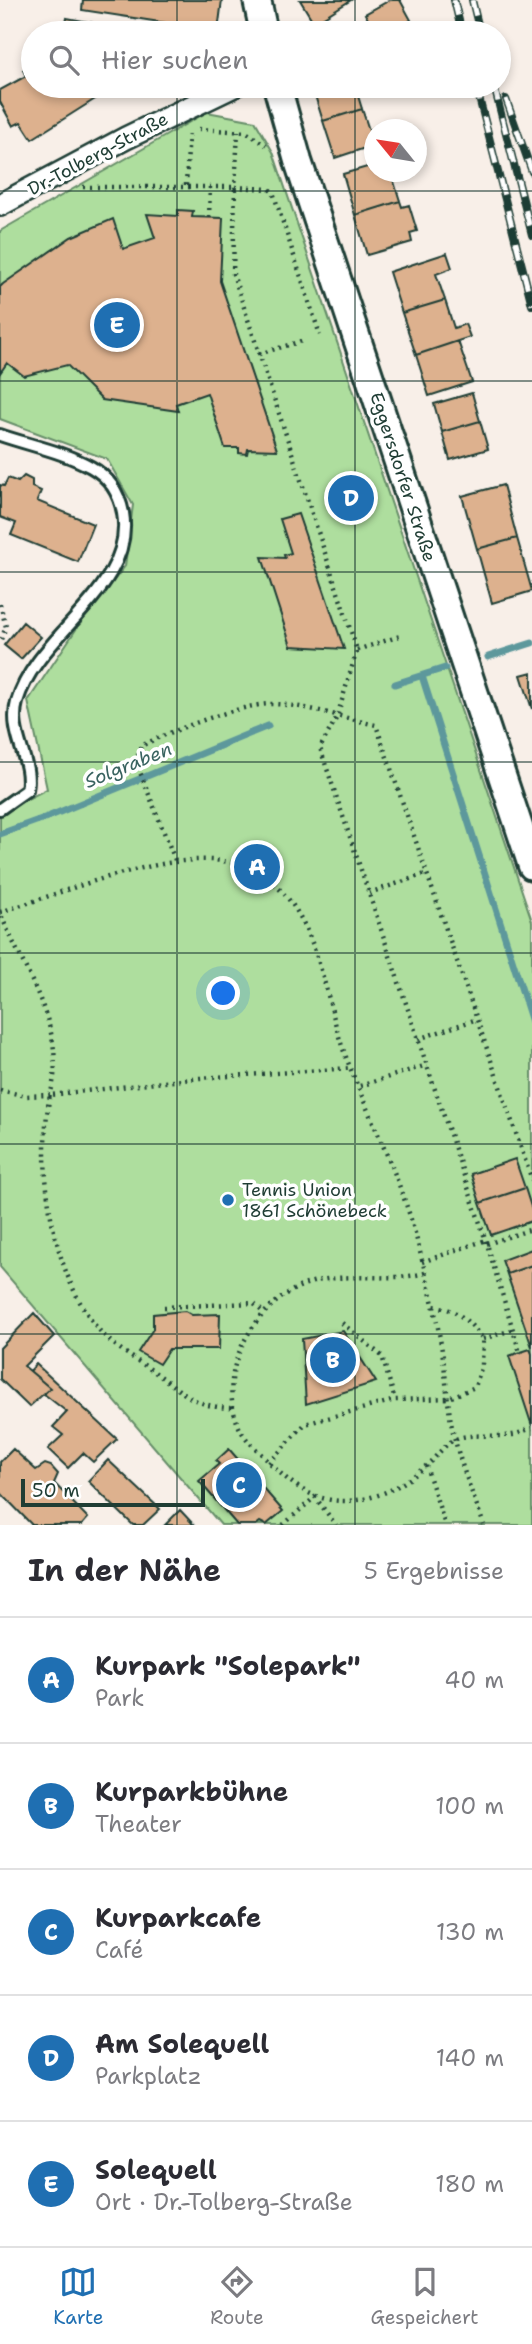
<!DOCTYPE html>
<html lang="de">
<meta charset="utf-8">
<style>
:root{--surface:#fff;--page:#f2f2f3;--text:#2b2b33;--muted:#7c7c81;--line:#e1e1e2;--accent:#1f6fb2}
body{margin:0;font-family:"Shantell Sans",sans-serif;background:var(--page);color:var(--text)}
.compass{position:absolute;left:364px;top:119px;width:63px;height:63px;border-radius:50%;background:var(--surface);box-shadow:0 4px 10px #0003;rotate:300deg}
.scale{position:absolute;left:21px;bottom:18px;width:184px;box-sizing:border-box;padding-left:7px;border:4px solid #1f3d34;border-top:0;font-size:19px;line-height:24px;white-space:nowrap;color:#1f3d34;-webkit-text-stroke:5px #fff;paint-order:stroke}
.you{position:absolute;left:224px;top:994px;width:24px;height:24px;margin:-18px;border:5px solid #fff;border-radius:50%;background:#1a73e8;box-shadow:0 0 0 10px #1a73e833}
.badge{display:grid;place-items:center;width:46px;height:46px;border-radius:50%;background:var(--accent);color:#fff;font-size:23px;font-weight:700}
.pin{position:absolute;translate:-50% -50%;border:4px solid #fff;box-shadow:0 2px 7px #0006}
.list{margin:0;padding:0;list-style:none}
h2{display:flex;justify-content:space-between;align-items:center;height:91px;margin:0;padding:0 28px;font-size:30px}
h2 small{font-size:23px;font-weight:400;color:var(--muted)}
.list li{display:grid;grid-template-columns:46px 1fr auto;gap:21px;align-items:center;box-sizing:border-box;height:126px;padding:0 28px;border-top:2px solid var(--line)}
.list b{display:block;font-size:26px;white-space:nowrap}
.list p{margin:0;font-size:23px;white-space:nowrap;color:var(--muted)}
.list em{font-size:23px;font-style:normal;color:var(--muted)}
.icon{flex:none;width:38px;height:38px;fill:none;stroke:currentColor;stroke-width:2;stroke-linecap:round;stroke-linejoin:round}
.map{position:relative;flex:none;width:532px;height:1525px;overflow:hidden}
.search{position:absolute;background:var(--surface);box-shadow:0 4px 10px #0003;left:21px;right:21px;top:21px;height:77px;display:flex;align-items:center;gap:18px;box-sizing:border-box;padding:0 24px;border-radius:38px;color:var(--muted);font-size:26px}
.sheet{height:721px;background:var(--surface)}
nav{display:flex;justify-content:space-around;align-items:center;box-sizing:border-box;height:98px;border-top:2px solid var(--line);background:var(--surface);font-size:19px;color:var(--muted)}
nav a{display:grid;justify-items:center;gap:4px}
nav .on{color:var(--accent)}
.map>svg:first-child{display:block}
</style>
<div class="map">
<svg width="532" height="1525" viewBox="0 0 532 1525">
<rect width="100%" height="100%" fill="#f8efe8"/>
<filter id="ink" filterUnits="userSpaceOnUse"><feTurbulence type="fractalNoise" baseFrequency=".0143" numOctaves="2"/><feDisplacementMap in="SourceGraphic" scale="14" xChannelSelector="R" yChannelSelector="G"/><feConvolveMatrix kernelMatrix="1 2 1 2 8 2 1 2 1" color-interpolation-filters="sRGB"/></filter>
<g filter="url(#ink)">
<!-- green -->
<path fill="#aede9e" stroke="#668e69" stroke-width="2" d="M207,112L255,121L273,152L532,921V1525H221L0,1267V813L47,789L28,701L77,628L125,566L133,505L107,459L0,419V231Z"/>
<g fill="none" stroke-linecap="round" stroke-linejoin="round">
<!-- stream -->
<path stroke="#5d989c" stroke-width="7" d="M488,657L532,643
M422,676L532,1022
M395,684L445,668
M0,834L50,816L268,726"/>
</g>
<!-- building -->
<path fill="#ddb18e" stroke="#1f3d34" stroke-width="2" d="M83,0H222L218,31L82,10Z
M300,0H351L314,23Z
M390,0H400L411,20L388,33L382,22L373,28L365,14Z
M67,18L99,24L98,33H64Z
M33,64V86H102L100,96L32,139L21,122L13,126L0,102V90L26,76L23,70Z
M312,86H355L362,109L323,121Z
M362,109L374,145L335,158L323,121Z
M374,165V172H391L400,201L355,215L343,174Z
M400,201L402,207L409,205L417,231L410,233L412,242L367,255L355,215Z
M178,210L193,211L192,217L223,218L220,281L277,450L248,449L247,454L239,453V448H225L207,393L176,404L178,411L102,400L67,365L24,376L7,363L0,373V287L3,284L71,237L113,219L123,249L155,238L147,214L178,216Z
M447,253L452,268L436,274L445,300L402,313L389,272Z
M445,300L454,328L465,324L470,337L416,355L402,313Z
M458,341L472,382L429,396L416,355Z
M472,393L480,421L442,432L434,404Z
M480,421L488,449L450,460L442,432Z
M24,476L32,480V487L41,491L37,501L93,524L78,562L11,535L16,523L0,517V485L4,486L8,478L18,482Z
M503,485L517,538L477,549L462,496Z
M298,514L344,649L291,646L262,557L285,558L284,555L291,553L280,519Z
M517,538L532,591L492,603L477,549Z
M23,622L41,637L21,659L4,645Z
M532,672V709L521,675Z
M515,1159L525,1188L480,1203L471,1174Z
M525,1188L532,1210V1221L491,1235L480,1203Z
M532,1249V1265L507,1274L502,1260Z
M532,1265V1347L507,1274Z
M185,1311L192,1315L220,1314L219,1349H169L159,1364L138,1352L153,1329V1314Z
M34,1313L54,1336L24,1366L50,1388L29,1407L0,1379V1348Z
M343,1331L376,1382L306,1404L302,1339Z
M530,1349L532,1354V1426L509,1356Z
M36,1364L117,1439L93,1462L83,1453L68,1468L48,1449L63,1435L53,1427L67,1412L44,1394L50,1388L30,1371Z
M13,1449L36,1470L45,1464L51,1466L58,1474L54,1483L88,1518L82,1525H32L0,1492V1462Z
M229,1449L283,1511L266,1525L260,1522L256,1525H237L199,1481L219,1464L216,1461Z
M108,1460L160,1509L143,1525H133L88,1481Z
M180,1510L194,1525H165Z"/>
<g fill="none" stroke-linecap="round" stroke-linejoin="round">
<!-- service casing -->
<g stroke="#1f3d34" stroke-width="16">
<path id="service" d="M0,435C29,445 64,452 91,467C109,477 119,492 123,513C136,589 36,634 17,702C8,734 33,760 27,790L0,809"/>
</g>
<!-- minor casing -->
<g stroke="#1f3d34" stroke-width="26">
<path id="minor" d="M0,205L126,138L234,86"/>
</g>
<!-- tertiary casing -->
<g stroke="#1f3d34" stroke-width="32">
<path id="tertiary" d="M257,0L264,33
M277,86L298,161L532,866"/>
</g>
<!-- path -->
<path stroke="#1f3d34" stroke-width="4.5" stroke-dasharray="2 5" stroke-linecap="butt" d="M199,129L246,132L266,145
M238,131L235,187L269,189L273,192L320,335
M186,185L189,131
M83,187H235L233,274L357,650L337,717L320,748L487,1244L520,1353
M209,217L210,186
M259,354L305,340
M0,604L6,627L0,642
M357,650L403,635
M175,860L136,762L141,746C171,731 237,705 270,704C304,704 343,718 376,725L532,1180
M369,893L428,873
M0,912C64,893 177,844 240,865C315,889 321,983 342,1046C364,1108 397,1168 415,1233C425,1271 436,1311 442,1351C447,1380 447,1411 455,1440C462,1469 474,1497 484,1525
M418,1039L477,1019
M360,1086L427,1065
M0,1090L26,1096L50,1095C70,1032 22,969 0,912
M487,1244L532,1229
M422,1262L486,1240
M425,1273C379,1285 328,1265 285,1295C243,1324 217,1381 240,1429C246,1441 259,1451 268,1461C290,1484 312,1501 345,1501C379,1500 407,1484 430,1462C437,1456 445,1444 454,1440C468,1432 495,1438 512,1435C519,1434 525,1430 532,1428
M164,1307L253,1303L264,1313
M342,1323L382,1356L395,1400
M483,1339L512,1330
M231,1408C195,1407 184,1393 156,1373C137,1360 115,1348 100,1331C51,1275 36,1166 50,1095L200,1078L352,1068
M269,1463L305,1424L395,1400L449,1398L475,1387L482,1365L483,1339C470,1322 455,1307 432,1306
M426,1466L445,1525
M283,1525L315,1497L336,1525"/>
<!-- service -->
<use href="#service" stroke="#fff" stroke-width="10"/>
<!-- minor -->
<use href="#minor" stroke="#fff" stroke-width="21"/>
<!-- tertiary -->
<use href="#tertiary" stroke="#fff" stroke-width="26"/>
<!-- rail casing -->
<g stroke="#1f3d34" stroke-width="8">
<path id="rail" d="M454,0L462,33
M472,0L480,33
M476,86L532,305
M494,86L532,235
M506,99L532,172"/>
</g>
<!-- rail -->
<use href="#rail" stroke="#fff" stroke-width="5" stroke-dasharray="16" stroke-linecap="butt"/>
</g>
</g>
<!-- grid -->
<path fill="none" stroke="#1f3d34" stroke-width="2" stroke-opacity="0.55" d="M177,0V33M355,0V33M177,86V1525M355,86V1525M0,191H532M0,381H532M0,572H532M0,762H532M0,953H532M0,1144H532M0,1334H532"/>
<!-- markers -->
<circle fill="#1f6fb2" stroke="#fff" stroke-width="2.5" cx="228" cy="1200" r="7"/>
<g text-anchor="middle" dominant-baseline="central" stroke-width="7" stroke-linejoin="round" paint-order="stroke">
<!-- street labels -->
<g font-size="18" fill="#1f3d34" stroke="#fff">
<text transform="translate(98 154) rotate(-28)">Dr.-Tolberg-Straße</text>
<text transform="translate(403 477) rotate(72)">Eggersdorfer Straße</text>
</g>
<!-- poi labels -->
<g font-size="18" fill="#1f3d34" stroke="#fff" text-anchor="start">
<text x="242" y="1190">Tennis Union<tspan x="242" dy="21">1861 Schönebeck</tspan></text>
</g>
<!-- water labels -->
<g font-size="19" font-style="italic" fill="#396360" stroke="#fff">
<text transform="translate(128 765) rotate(-22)">Solgraben</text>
</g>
</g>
</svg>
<svg class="compass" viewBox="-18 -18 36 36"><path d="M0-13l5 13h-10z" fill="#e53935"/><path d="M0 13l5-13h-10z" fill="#7c7c81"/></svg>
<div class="scale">50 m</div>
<div class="you"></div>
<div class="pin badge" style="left:257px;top:867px">A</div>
<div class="pin badge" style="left:333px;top:1360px">B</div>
<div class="pin badge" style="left:239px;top:1485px">C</div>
<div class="pin badge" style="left:351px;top:498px">D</div>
<div class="pin badge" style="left:117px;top:325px">E</div>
<div class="search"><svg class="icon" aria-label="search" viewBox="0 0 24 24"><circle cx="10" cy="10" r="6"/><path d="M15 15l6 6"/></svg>Hier suchen</div>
</div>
<section class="sheet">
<h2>In der Nähe<small>5 Ergebnisse</small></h2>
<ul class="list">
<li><span class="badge">A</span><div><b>Kurpark &quot;Solepark&quot;</b><p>Park</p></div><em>40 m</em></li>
<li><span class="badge">B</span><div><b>Kurparkbühne</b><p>Theater</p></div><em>100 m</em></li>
<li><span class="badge">C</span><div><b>Kurparkcafe</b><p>Café</p></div><em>130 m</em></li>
<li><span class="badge">D</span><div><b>Am Solequell</b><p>Parkplatz</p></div><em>140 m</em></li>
<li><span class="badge">E</span><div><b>Solequell</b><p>Ort · Dr.-Tolberg-Straße</p></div><em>180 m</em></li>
</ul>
</section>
<nav>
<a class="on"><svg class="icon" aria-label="map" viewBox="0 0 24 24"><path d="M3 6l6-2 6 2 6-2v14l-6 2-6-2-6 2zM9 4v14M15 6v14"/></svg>Karte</a>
<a><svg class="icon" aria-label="directions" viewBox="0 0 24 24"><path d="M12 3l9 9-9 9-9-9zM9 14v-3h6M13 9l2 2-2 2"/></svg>Route</a>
<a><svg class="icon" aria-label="saved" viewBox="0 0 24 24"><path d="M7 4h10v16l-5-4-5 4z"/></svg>Gespeichert</a>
</nav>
